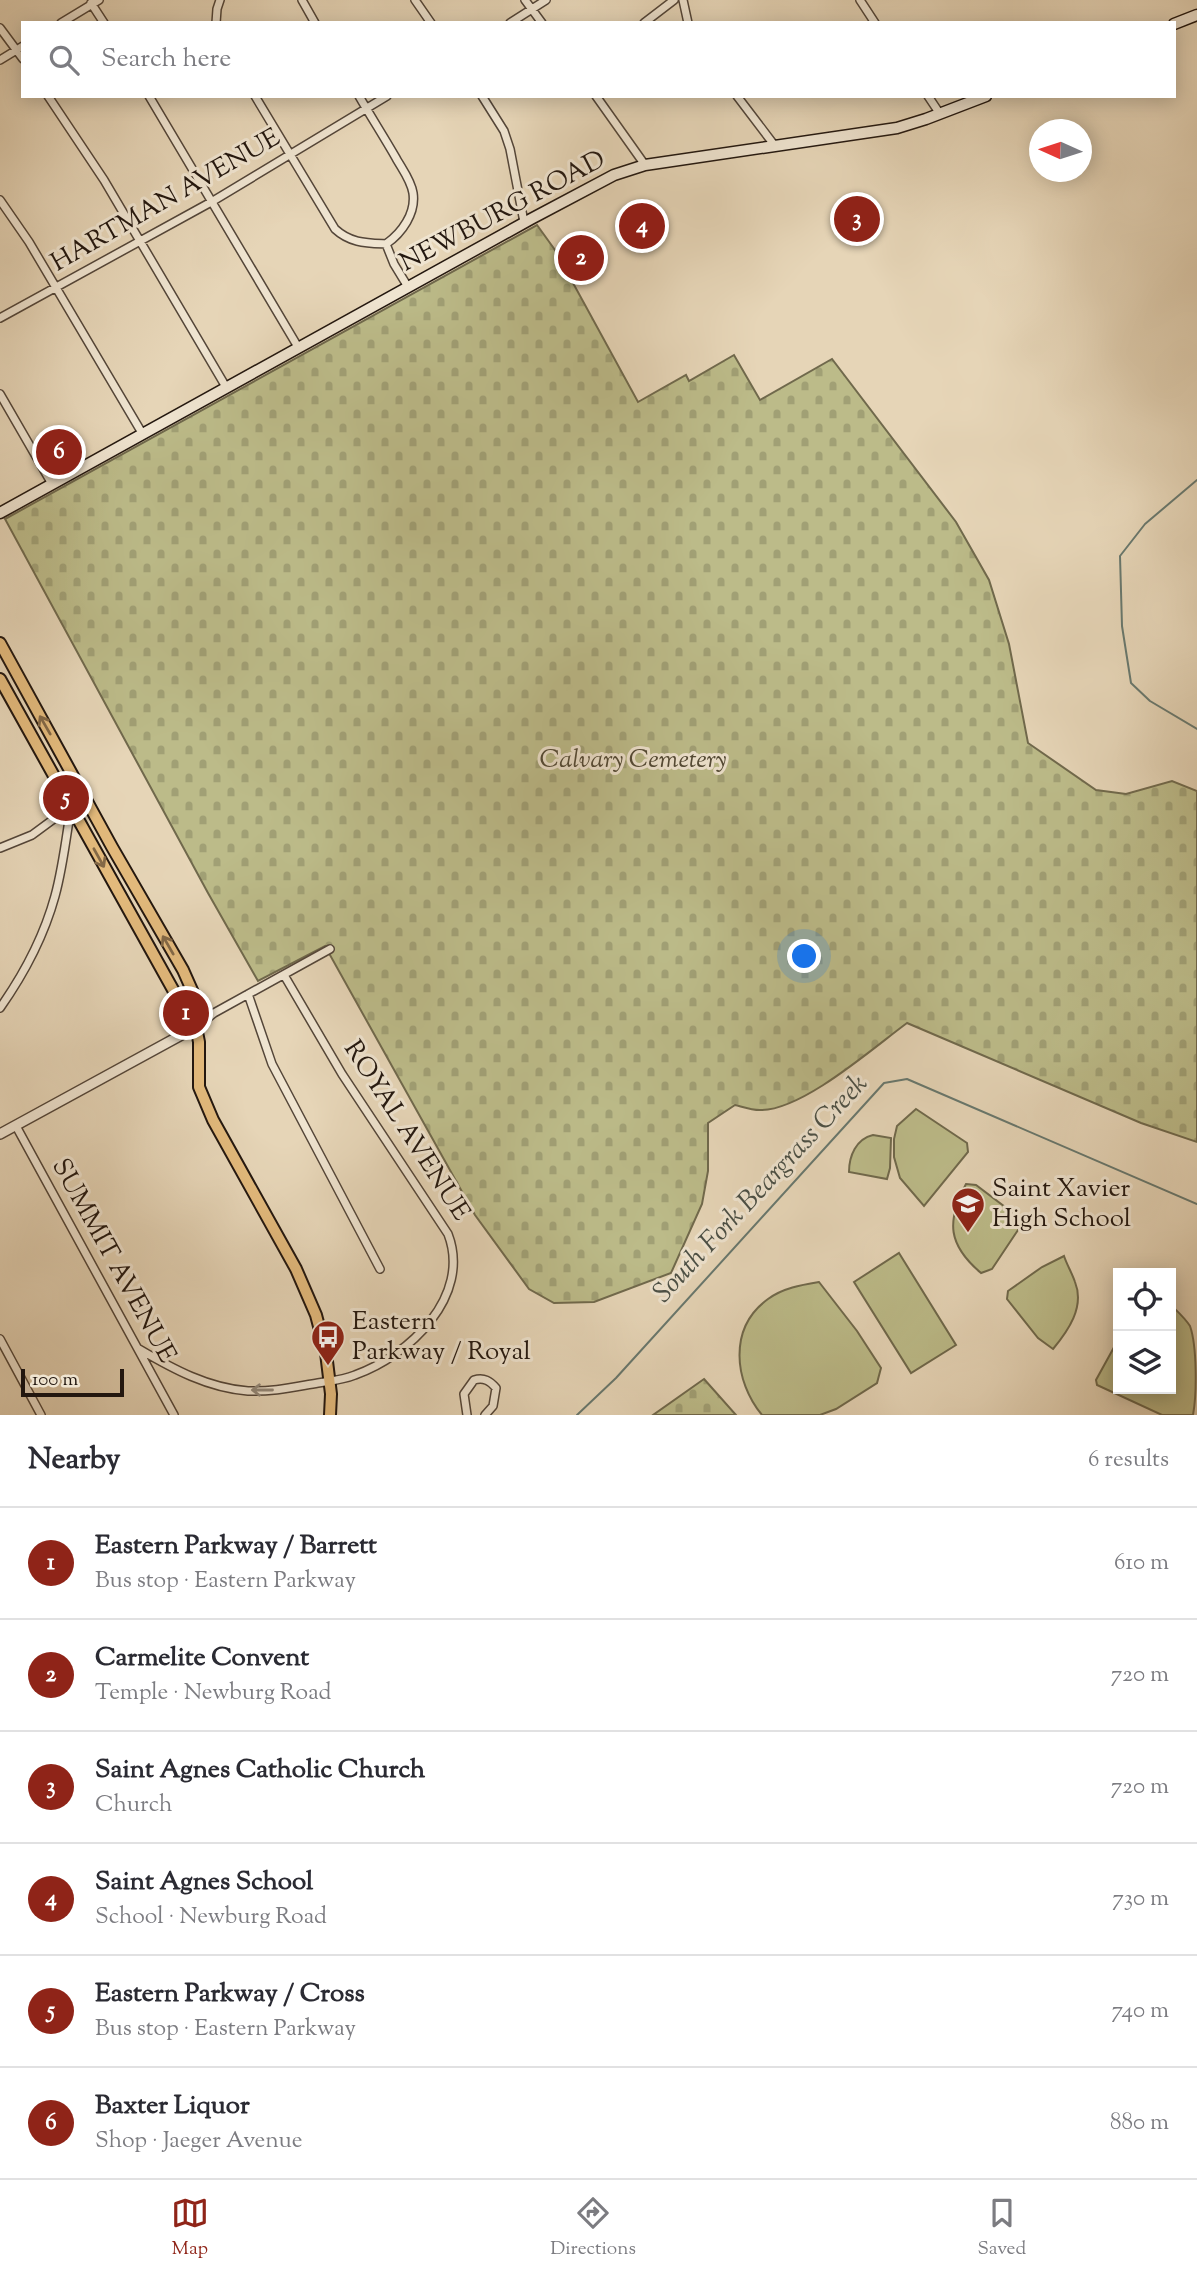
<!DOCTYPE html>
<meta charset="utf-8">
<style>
:root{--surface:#fff;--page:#f7f7f7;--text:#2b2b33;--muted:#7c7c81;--line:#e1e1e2;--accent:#8f2418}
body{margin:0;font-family:"Sorts Mill Goudy",serif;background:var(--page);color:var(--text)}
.controls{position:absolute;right:21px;bottom:21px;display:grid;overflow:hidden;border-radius:0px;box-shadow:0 4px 18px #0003}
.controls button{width:63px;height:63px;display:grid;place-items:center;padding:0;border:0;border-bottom:2px solid var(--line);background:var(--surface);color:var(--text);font:35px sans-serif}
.compass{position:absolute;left:1029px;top:119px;width:63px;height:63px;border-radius:50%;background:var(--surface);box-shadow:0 4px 18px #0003;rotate:273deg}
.scale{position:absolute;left:21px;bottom:18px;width:103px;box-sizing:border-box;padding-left:7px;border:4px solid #23170f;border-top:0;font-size:19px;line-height:24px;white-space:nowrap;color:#23170f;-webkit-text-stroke:5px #efe4d0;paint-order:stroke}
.you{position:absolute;left:805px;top:957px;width:24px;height:24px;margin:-18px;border:5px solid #fff;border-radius:50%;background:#1a73e8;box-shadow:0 0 0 10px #1a73e833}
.badge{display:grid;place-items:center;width:46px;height:46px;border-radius:50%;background:var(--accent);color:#fff;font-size:23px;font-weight:700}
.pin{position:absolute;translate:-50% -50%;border:4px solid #fff;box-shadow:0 2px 7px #0006}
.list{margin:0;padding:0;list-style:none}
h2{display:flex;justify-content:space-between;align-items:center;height:91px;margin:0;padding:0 28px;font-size:30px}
h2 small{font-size:23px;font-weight:400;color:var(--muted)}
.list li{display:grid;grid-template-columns:46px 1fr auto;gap:21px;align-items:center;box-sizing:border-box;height:112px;padding:0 28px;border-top:2px solid var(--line)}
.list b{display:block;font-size:26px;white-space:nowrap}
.list p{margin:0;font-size:23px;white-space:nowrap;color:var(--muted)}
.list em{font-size:23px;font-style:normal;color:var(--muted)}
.icon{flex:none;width:38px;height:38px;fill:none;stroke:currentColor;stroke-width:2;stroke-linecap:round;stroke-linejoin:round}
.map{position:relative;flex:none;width:1197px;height:1415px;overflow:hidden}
.search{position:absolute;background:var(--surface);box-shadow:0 4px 18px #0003;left:21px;right:21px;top:21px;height:77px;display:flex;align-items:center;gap:18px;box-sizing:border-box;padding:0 24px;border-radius:0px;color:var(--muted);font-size:26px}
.sheet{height:763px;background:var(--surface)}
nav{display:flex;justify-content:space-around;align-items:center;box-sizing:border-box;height:98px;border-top:2px solid var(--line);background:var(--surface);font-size:19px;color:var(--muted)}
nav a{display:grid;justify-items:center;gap:4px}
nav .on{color:var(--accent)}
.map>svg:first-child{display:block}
</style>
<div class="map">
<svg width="1197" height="1415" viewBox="0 0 1197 1415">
<defs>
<pattern id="cemetery-stones" width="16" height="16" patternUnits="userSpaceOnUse" patternTransform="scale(1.75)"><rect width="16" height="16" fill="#bcbb89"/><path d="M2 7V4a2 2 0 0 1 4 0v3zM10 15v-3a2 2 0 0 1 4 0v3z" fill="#a1a075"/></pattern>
</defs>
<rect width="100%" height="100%" fill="#e6d5b7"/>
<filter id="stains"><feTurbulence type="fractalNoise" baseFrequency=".00286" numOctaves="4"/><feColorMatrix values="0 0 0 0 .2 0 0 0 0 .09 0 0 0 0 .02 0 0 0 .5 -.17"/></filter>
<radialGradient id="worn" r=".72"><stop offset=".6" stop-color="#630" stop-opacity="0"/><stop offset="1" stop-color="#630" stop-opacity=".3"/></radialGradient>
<!-- cemetery -->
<path fill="url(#cemetery-stones)" stroke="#70694c" stroke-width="2" d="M537,225L555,250L638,402L686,375L689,381L734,355L760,400L832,359L956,522L989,580L1009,644L1028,743L1096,790L1126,794L1172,781L1197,791V1142L1141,1123L907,1023C873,1048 804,1109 762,1110C754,1111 743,1107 735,1105L708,1123V1171L702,1204L671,1273L594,1302L554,1303L529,1289L475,1215L325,946L258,981L208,893L5,519Z
M704,1379L736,1415H653Z"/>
<!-- pitch -->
<path fill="#bcbb89" stroke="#70694c" stroke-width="2" d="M916,1109L967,1143L968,1152L924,1206L900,1178L894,1157V1139L897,1126Z
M873,1135L891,1138L890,1168L887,1179L849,1172C849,1156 856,1139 873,1135Z
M966,1184L976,1185L1021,1219L1022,1224L992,1269L981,1273C948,1245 946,1222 966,1184Z
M899,1253L956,1345L911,1373L854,1282Z
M1064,1256C1067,1265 1072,1273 1075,1282C1085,1307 1068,1331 1053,1349L1038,1338L1007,1299L1008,1291L1042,1267Z
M819,1282L857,1331L881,1368L877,1383L836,1409L820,1415H762C734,1381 728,1328 768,1299C783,1288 801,1285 819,1282Z
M1171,1305C1177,1311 1185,1318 1190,1326C1197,1346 1197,1393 1193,1415H1162L1097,1385L1096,1380L1118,1340V1389H1171Z"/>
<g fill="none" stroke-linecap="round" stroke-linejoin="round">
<!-- stream -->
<path stroke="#68786e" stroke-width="2" d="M1197,480L1145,524L1120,556L1122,626L1131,683L1150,701L1197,729
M577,1415L616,1378L884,1083L907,1079L1197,1204"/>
<!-- minor casing -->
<g stroke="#544639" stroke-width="10">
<path id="minor" d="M302,0L315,23
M415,0L431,23
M525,0L542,23
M683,0L688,23
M860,0L875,23
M91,3L104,23
M61,23L99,0
M216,23L217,9L220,0
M510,23L546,0
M644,23L674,0
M0,28L23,59
M0,60L23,46
M48,96L104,180L226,387
M149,96L298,347
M255,96L335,229C350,243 366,243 386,244
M359,96C371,117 384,137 396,158C402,169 411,180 413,193C416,213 402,233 386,244
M482,96L504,131L510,149L524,222
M596,96L645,165
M737,96L775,146
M928,96L940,114
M0,200L29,242L142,433
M386,244L394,264L408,287
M0,318L213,201L387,96
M0,394L52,484
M0,848L32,835L70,807
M248,994L272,1064L380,1269
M0,1008C24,974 44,936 55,896C64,863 67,829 73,795L82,791
M197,1027L214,1013L330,949
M16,1126L174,1415
M0,1339L41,1415
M139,1349C173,1369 208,1388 248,1391C273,1392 294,1387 318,1383C330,1381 343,1380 355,1375C409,1356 472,1296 448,1234L342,1074L284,975
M467,1415L464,1394L474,1380C484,1377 490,1381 496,1388L493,1406L485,1415"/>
</g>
<!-- tertiary casing -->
<g stroke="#544639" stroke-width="12">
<path id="tertiary" d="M0,1134L196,1027"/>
</g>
<!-- secondary casing -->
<g stroke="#23170f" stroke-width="13">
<path id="secondary" d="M1174,24L1197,15
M0,513L531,219L614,175L645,165L897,128L926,119L986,96"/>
</g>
<!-- primary casing -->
<g stroke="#23170f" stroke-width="14">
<path id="primary" d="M0,643L112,847L183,970L199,1006L196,1027L199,1042V1087L213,1120L296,1269L316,1315L326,1353L331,1394L330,1415
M0,679L181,1004L196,1027"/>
</g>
<!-- minor -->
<use href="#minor" stroke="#efe4d0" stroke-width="7"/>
<!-- tertiary -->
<use href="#tertiary" stroke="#efe4d0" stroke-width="9"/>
<!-- secondary -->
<use href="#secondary" stroke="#efe4d0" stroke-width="10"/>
<!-- primary -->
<use href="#primary" stroke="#e3ba7c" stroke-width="10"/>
</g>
<!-- one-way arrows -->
<defs><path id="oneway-shaft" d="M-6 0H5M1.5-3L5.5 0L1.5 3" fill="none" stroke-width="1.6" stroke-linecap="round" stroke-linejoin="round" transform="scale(1.75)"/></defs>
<g stroke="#836846">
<use href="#oneway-shaft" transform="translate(45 725) rotate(-120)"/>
<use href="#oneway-shaft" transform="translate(99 858) rotate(61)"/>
<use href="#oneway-shaft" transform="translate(168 945) rotate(-120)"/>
</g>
<use stroke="#938879" href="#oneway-shaft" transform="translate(262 1390) rotate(180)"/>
<!-- icons -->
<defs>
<g id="school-pin" transform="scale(1.75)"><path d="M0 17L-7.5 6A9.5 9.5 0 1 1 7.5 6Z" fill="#8f2418" stroke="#efe4d0"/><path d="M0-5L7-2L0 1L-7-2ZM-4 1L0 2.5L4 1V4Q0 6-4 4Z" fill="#fff"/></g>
<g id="bus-pin" transform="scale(1.75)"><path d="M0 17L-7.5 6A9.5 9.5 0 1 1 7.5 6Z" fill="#8f2418" stroke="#efe4d0"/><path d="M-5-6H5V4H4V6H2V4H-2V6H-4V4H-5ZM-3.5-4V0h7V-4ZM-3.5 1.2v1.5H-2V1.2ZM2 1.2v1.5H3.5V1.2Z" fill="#fff"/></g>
</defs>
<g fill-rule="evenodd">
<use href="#school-pin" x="968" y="1204"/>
<use href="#bus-pin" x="328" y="1337"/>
</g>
<g text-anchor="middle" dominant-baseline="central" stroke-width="6" stroke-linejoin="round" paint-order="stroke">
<!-- street labels -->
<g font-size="26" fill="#23170f" stroke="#efe4d0">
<text transform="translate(166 201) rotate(-30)">HARTMAN AVENUE</text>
<text transform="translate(503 212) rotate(-28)">NEWBURG ROAD</text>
<text transform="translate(406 1131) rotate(57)">ROYAL AVENUE</text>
<text transform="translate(113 1261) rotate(61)">SUMMIT AVENUE</text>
</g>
<!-- park labels -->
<g font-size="26" font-style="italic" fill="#514834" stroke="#efe4d0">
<text x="633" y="760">Calvary Cemetery</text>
</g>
<!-- poi labels -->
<g font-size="26" fill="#23170f" stroke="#efe4d0" text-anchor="start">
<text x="992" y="1189">Saint Xavier<tspan x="992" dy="30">High School</tspan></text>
<text x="352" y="1322">Eastern<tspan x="352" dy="30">Parkway / Royal</tspan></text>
</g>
<!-- water labels -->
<g font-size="28" font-style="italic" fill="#4b5046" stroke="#efe4d0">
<text transform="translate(761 1189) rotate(-47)">South Fork Beargrass Creek</text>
</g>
</g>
<rect width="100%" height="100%" filter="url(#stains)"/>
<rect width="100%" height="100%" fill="url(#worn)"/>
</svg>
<div class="controls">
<button><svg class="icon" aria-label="locate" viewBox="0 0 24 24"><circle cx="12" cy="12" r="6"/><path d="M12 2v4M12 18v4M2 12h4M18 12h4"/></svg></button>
<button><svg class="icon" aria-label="layers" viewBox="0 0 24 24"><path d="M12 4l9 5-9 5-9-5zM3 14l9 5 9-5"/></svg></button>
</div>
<svg class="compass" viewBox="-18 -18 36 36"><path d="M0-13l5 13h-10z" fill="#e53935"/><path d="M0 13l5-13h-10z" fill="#7c7c81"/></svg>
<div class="scale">100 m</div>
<div class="you"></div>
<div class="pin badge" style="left:186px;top:1013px">1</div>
<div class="pin badge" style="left:581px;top:258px">2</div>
<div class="pin badge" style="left:857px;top:219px">3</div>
<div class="pin badge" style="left:642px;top:226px">4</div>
<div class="pin badge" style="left:66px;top:798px">5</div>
<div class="pin badge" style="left:59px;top:452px">6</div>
<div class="search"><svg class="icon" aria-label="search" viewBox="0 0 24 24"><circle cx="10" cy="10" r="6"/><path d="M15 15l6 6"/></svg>Search here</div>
</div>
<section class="sheet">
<h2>Nearby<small>6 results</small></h2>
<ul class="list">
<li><span class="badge">1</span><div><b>Eastern Parkway / Barrett</b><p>Bus stop · Eastern Parkway</p></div><em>610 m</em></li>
<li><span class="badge">2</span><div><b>Carmelite Convent</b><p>Temple · Newburg Road</p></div><em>720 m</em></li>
<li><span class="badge">3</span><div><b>Saint Agnes Catholic Church</b><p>Church</p></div><em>720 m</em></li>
<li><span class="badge">4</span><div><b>Saint Agnes School</b><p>School · Newburg Road</p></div><em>730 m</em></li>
<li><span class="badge">5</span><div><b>Eastern Parkway / Cross</b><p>Bus stop · Eastern Parkway</p></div><em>740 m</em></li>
<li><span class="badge">6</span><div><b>Baxter Liquor</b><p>Shop · Jaeger Avenue</p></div><em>880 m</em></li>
</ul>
</section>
<nav>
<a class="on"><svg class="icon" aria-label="map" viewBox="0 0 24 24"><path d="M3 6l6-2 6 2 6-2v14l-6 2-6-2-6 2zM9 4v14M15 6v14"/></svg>Map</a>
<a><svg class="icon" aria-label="directions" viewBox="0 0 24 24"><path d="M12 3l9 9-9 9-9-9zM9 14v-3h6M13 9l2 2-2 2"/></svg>Directions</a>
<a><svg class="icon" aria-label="saved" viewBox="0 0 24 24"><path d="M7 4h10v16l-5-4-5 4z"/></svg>Saved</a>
</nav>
